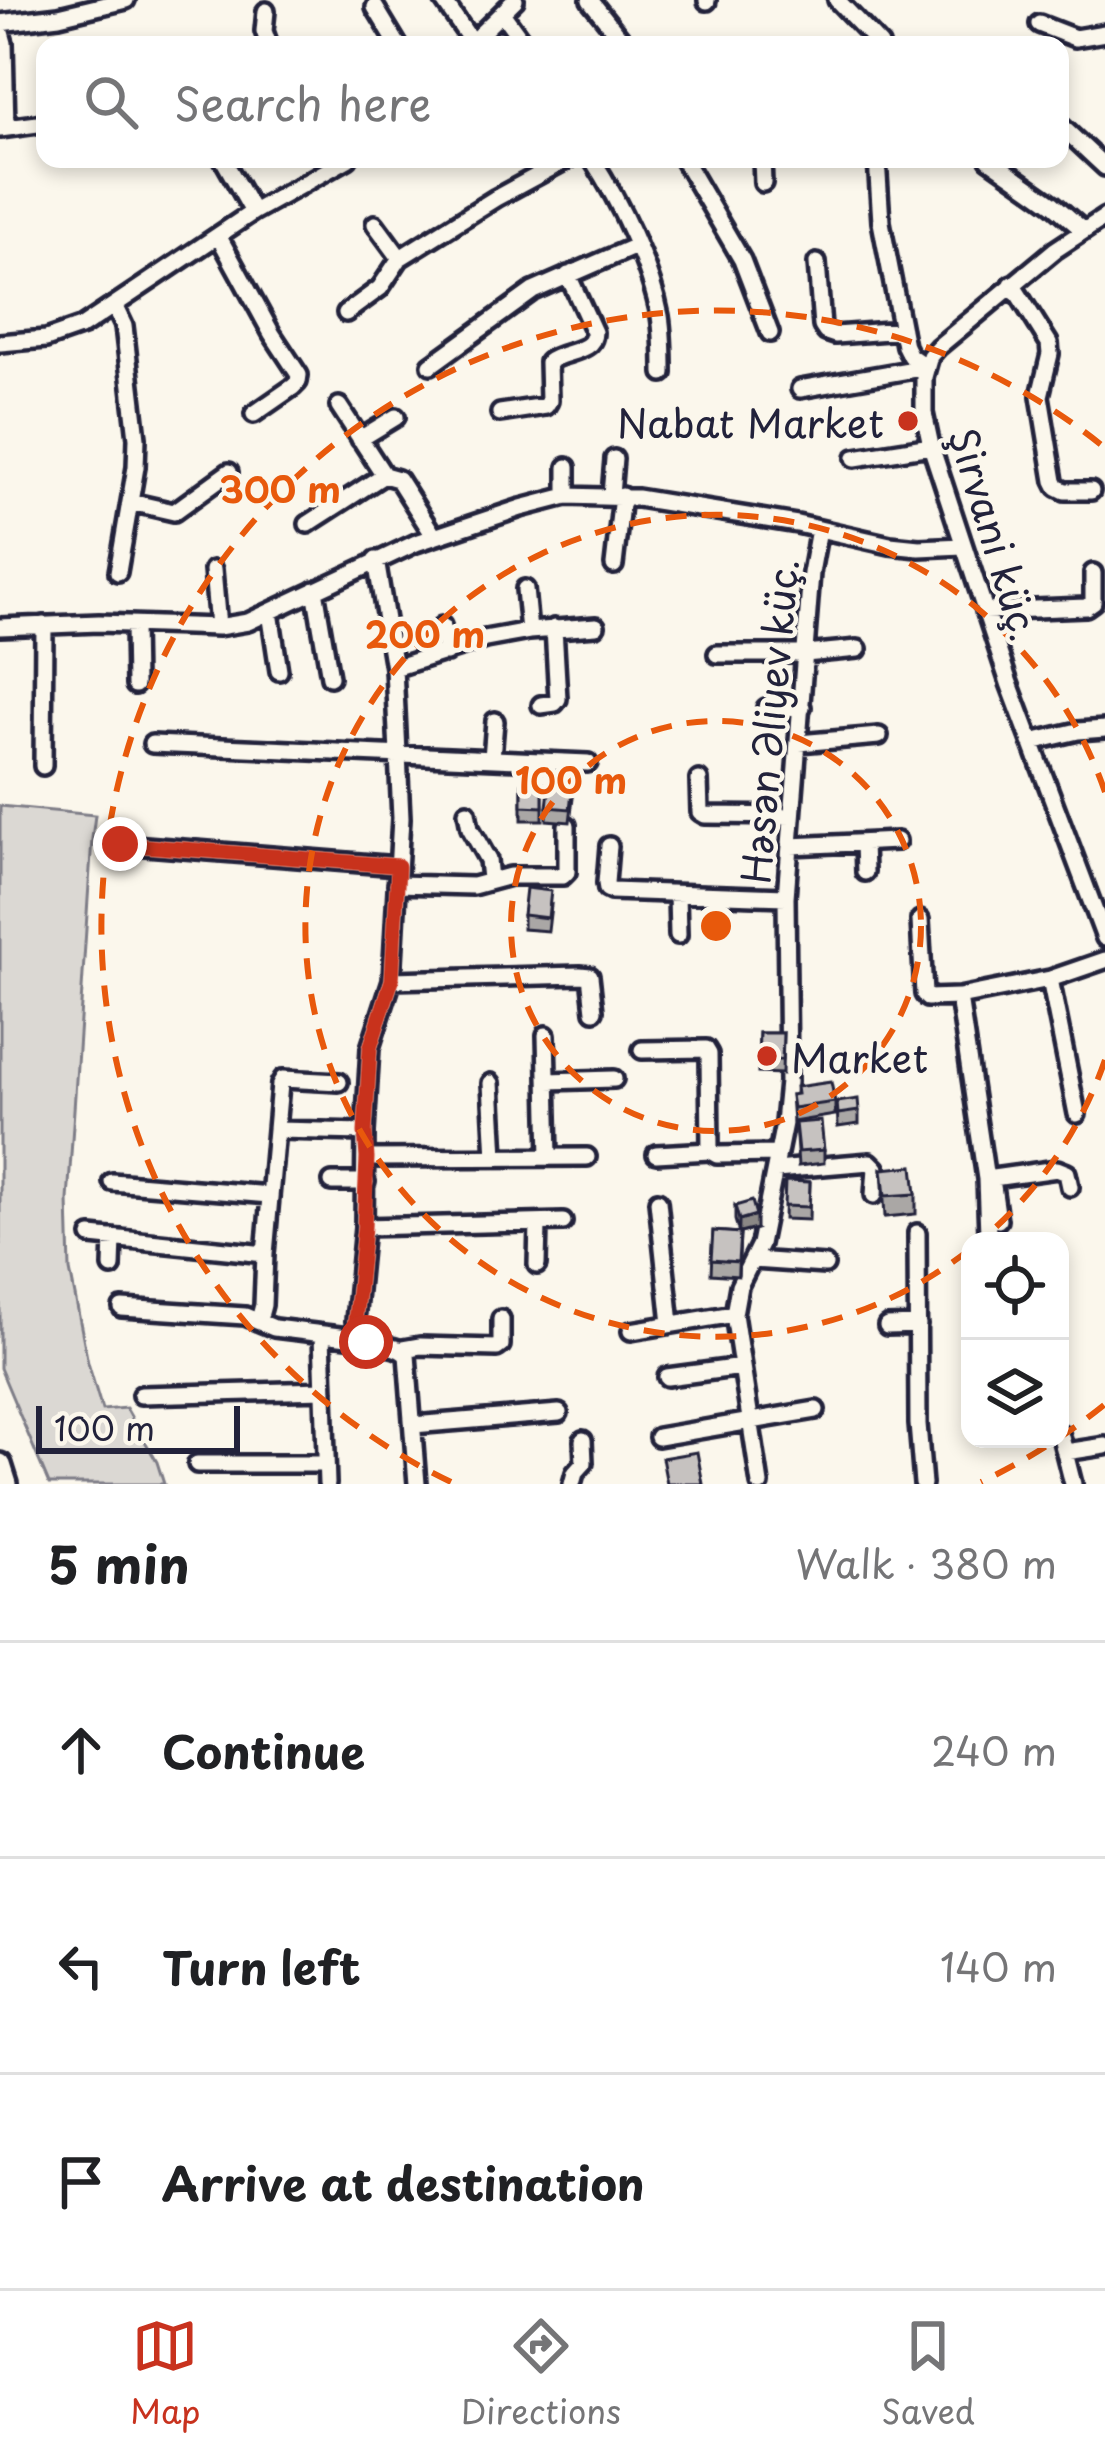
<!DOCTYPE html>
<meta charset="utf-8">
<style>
:root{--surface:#fff;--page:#f6f6f6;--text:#202124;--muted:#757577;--line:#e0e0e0;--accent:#c8321e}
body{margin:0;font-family:"Playpen Sans",sans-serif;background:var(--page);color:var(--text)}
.controls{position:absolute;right:36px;bottom:36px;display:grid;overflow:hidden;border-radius:24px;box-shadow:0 6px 18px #0003}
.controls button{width:108px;height:108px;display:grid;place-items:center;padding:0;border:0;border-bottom:3px solid var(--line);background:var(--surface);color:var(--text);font:60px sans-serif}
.scale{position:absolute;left:36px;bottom:30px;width:204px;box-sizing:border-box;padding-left:12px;border:6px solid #22223b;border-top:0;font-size:33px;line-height:42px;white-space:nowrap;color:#22223b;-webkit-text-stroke:9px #fbf7ec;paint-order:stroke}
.stop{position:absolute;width:36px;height:36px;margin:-27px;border:9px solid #c8321e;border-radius:50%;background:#fff}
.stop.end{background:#c8321e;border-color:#fff;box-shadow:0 3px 12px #0008}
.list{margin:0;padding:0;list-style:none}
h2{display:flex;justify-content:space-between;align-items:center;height:156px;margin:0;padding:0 48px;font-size:51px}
h2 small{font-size:39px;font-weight:400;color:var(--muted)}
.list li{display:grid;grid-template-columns:78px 1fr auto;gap:36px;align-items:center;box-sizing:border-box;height:216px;padding:0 48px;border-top:3px solid var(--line)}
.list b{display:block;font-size:45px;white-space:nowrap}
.list em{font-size:39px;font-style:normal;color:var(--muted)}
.icon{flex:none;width:66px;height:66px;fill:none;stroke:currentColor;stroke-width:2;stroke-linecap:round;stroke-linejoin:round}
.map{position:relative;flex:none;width:1105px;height:1484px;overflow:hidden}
.search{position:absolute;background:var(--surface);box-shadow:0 6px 18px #0003;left:36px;right:36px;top:36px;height:132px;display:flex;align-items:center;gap:30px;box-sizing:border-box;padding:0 42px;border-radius:24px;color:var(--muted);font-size:45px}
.sheet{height:804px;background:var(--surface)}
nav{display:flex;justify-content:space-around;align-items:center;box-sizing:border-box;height:168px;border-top:3px solid var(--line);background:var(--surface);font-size:33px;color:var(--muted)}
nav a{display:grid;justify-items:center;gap:6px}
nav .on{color:var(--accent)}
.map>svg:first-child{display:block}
</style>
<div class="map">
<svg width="1105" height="1484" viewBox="0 0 1105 1484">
<rect width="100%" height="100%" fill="#fbf7ec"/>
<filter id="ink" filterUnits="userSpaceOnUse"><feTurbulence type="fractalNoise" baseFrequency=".00833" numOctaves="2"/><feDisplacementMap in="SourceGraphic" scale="24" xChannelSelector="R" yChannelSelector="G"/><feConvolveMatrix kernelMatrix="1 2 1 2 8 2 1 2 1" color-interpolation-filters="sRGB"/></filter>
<g filter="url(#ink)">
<!-- green -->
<path fill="#dbd8d3" stroke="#7e7d87" stroke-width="3" d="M0,806L95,815L92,839L68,1200L70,1270L88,1363L102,1410L126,1408L157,1462L164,1484H49L0,1368Z"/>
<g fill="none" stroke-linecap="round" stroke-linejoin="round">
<!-- street casing -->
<g stroke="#22223b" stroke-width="24">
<path id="street" d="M443,0L472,42
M590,0L626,45
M707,0V1
M837,0L880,45
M375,7L398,45
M266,11L264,31L269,45
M502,13L525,45
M0,23L59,16L126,0
M1039,24L1075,38L1105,33
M0,29L4,43L6,128
M469,45L515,0
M1060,125L1105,167
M0,129L45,123
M223,159L253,212
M592,159C620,202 650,265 660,316C663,335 663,354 663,373
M683,159L742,260L770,333
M762,159L763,183
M877,159L881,222L905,346L910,356L926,367
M989,159L1053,204L1083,230
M1105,217L1055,250L938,347L930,356L924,377V413L931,446L1009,683L1105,938
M375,224L400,258
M219,237L272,334L299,375L298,382L293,387L254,414
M817,263L822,326L826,332L835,335L902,330
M1012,284L1049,343L1050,354L1040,396L1054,481L1057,487L1065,491H1091
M114,305L124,326L137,438L136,467L118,572
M346,313L380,288L400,258L496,198L568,159
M0,343L46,339L83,326L253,212L348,159
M431,365L533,291L636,246
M800,389L926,367
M339,406L384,475
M500,413L546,406L549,401L548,362C563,350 594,354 594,332L568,275
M360,439L396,417
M855,458L931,446
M567,467V496
M611,495L614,459
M130,502L174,512L229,472
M308,524L384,475L398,479L434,536
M376,560L394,668L401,818L392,980L370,1048L365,1132L364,1227L355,1321C361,1357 389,1337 407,1355L417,1484
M614,565L622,496
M213,570L218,627
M525,589L529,631
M315,590L330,677
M985,611L1086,607L1093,602V573
M270,612L279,671
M134,625L135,685
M442,626L446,653
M0,627L99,623L218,627L248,622L416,543L521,508L567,496L637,498L797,524L890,545L919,548L963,546
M717,654H805L858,649
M394,668L485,639L529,631L596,626
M541,705L555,703L558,699L554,628
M766,708L802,707
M1031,742L1078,731L1105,729
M799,743L879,736
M152,744L588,763
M492,758L495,721
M43,766L44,625
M699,780L700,812L705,815L792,816
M467,812L470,828L488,860L490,879
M864,843L865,872
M120,844L398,866
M609,846L606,883L607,889L611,891L786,897
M791,846L897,841
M397,884L473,886L510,876H563L567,872V825
M677,894L678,935
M920,920L924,994L927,998L959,997
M1050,979L1077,1114
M392,980L580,975L590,976L594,1011
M546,1035L549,1157
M642,1050L706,1049L709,1054L710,1151L717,1155L778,1154
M548,1081L614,1079
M491,1083L495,1157
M277,1130L365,1132
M656,1154L710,1151
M366,1158L587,1157
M776,1170L870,1162L876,1168L874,1195
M986,1179L1057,1169L1067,1173L1070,1187
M112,1182L270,1195
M332,1182H366
M993,1186L998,1220
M658,1201L671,1324
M364,1227L563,1222
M917,1233L918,1424L923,1484
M988,1234L986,1179L959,997L1050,979L1105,960
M91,1236L265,1254
M753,1260L825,1265
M537,1265L538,1223
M112,1267L113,1238
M122,1308L245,1316L274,1328L348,1337L359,1335
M259,1320L263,1305L265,1254L280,1084L283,1079L339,1082
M887,1326L918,1325
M631,1331L734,1314
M322,1335L327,1484
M403,1349L420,1346L497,1348L501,1345V1319
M667,1377L742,1367
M141,1395L324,1390
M413,1425L559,1413
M1060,1433L1073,1484
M658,1437L816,1410
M1066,1452L1105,1446
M197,1464H326
M572,1484L575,1473L584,1463L583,1440
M760,1484L734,1314L739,1286L760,1244L784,1123L788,1082L786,897L811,573L819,529"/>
</g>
<!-- secondary casing -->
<g stroke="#22223b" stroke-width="30">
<path id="secondary" d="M0,1465L6,1484"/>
</g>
<!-- street -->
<use href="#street" stroke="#fbf7ec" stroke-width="15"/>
<!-- secondary -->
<use href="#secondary" stroke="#fbf7ec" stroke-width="21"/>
</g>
<!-- wall -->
<path fill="#aaa7a5" stroke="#22223b" stroke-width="3" d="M522,784H543V820H522Z
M573,798L570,822L547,820V807Z
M551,905L548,931L523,929V915Z
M759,1033H783L782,1074L758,1073Z
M791,1095L835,1102V1115L793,1122Z
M837,1102L859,1111V1124L838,1127Z
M795,1123L824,1150V1163L798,1166Z
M882,1169L916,1194V1214L885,1217Z
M785,1181L810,1182L809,1220L784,1219Z
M735,1206L756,1229L740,1233L738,1276L711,1274L713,1231L739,1233L735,1220Z"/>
<!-- shaded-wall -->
<path fill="#8b8886" stroke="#22223b" stroke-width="3" d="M756,1215V1229L740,1233L738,1276L739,1220Z"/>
<!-- building -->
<path fill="#c6c2c0" stroke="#22223b" stroke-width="3" d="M550,781L573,784L570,809L547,807Z
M522,784H543V807L522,806Z
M526,888L551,891L548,918L523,915Z
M759,1033H783L782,1060H758Z
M831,1082L835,1102L793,1108L791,1095L797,1094L796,1087Z
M858,1099L859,1111L838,1114L837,1102Z
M821,1121L824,1150L798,1152L795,1123Z
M913,1166L916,1194L885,1196L882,1169Z
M785,1181L810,1182L809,1207L784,1206Z
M752,1201L756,1215L739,1220L735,1206Z
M713,1231L740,1233L738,1262L711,1260Z
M697,1452L703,1484H667L662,1458Z"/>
</g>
<g fill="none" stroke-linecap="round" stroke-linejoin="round" filter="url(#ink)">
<!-- route -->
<path stroke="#c8321e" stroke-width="15" d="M120,844L398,866L392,980L370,1048L365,1132L367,1158L364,1227L355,1321L359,1335L366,1342"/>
</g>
<!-- distance rings -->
<g fill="none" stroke="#e8590c" stroke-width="6" stroke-dasharray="21 15">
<circle cx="716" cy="926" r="205"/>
<path d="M1105 1060A411 411 0 0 1 980 1241M969 1250A411 411 0 1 1 1105 792"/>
<path d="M1104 1405A616 616 0 0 1 981 1482M451 1482A616 616 0 1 1 1104 447"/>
</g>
<!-- markers -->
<g fill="#c8321e" stroke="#fbf7ec" stroke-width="4.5">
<circle cx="908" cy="421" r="12"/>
<circle cx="767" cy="1056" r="12"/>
</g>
<g text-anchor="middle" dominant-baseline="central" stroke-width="9" stroke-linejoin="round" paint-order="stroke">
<!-- poi labels -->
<g font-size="39" fill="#22223b" stroke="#fbf7ec" text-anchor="end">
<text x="884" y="421">Nabat Market</text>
<text x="791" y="1056" text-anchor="start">Market</text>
</g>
<!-- street labels -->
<g font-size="39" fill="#22223b" stroke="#fbf7ec">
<text transform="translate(996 534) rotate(73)">Şirvani küç.</text>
<text transform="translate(768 721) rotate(-85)">Həsən Əliyev küç.</text>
</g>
</g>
<circle cx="716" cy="926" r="18" fill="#e8590c" stroke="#fbf7ec" stroke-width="6"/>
<g font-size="36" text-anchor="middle" font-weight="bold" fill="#e8590c" stroke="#fbf7ec" stroke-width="9" stroke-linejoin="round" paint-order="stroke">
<text x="280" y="503">300 m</text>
<text x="425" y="648">200 m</text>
<text x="571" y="794">100 m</text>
</g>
</svg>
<div class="controls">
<button><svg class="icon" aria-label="locate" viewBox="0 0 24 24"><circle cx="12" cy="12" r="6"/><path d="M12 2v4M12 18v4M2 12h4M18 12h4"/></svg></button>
<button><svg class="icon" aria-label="layers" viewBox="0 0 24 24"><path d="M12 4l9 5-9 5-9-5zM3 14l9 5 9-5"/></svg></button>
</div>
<div class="scale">100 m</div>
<div class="stop" style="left:366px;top:1342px"></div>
<div class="stop end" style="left:120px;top:844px"></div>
<div class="search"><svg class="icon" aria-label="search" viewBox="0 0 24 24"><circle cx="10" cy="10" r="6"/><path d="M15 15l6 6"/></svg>Search here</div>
</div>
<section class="sheet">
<h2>5 min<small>Walk · 380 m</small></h2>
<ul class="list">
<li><svg class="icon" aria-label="ahead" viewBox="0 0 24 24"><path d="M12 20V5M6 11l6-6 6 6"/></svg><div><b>Continue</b></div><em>240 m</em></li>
<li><svg class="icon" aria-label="left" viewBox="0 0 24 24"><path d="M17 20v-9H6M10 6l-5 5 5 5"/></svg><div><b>Turn left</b></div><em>140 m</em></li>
<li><svg class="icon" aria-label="arrive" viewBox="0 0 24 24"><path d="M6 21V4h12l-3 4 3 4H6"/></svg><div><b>Arrive at destination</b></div></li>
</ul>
</section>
<nav>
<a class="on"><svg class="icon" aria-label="map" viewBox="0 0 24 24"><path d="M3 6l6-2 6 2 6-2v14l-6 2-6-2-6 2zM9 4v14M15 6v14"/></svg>Map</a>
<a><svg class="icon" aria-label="directions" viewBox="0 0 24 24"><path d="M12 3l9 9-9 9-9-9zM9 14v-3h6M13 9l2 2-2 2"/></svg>Directions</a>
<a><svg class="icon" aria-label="saved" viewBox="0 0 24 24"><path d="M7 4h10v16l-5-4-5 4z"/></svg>Saved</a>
</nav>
